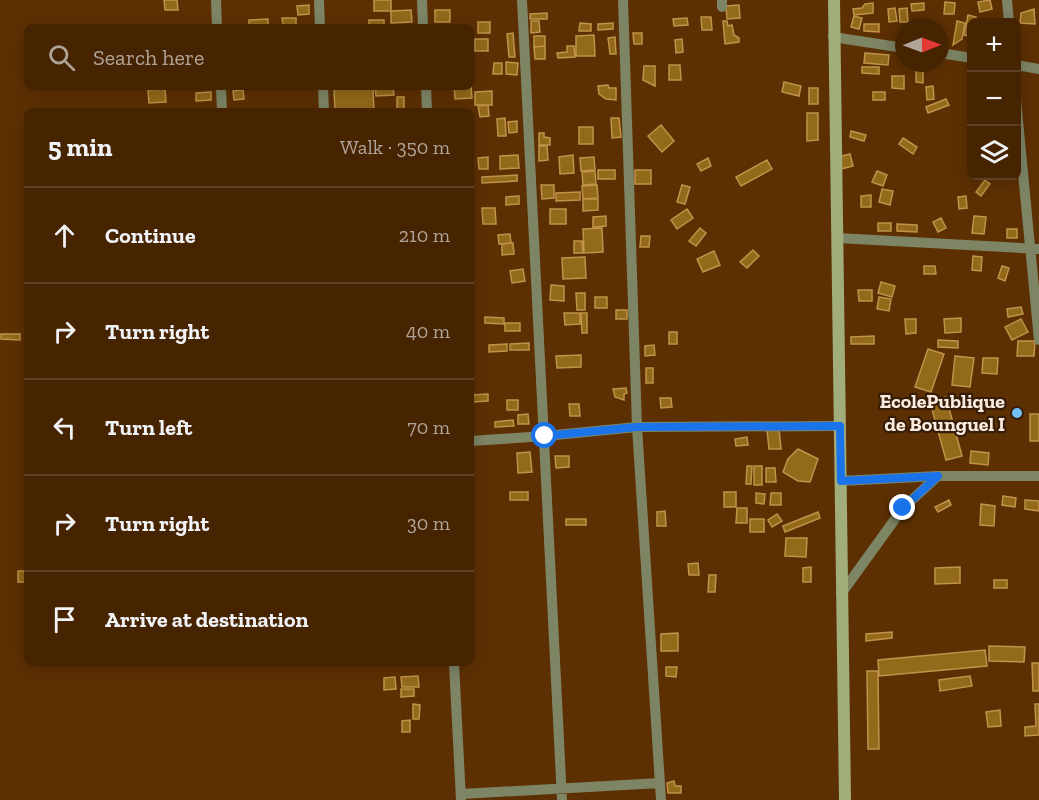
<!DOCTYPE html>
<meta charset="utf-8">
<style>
:root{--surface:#462402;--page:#4d2c0c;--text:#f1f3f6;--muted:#b0a499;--line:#5e4124}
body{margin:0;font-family:"Zilla Slab",serif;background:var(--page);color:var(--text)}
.controls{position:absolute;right:18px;top:18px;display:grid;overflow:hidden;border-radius:9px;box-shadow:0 3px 15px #0003}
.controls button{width:54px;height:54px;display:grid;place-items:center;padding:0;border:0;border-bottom:2px solid var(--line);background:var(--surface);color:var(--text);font:30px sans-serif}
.compass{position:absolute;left:895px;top:18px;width:54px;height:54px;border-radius:50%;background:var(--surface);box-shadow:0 3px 15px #0003;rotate:89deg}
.stop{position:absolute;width:18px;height:18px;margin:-14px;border:4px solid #1a73e8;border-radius:50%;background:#fff}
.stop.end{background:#1a73e8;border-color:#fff;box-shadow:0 2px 6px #0008}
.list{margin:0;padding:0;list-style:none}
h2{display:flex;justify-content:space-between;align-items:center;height:78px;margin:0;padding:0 24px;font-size:26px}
h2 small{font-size:20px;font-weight:400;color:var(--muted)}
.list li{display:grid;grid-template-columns:39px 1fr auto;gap:18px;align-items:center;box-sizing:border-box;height:96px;padding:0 24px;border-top:2px solid var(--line)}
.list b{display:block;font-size:22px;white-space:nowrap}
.list em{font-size:20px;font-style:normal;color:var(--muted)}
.icon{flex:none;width:33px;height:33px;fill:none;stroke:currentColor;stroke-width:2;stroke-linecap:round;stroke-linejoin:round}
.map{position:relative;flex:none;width:1039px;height:800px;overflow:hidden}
.search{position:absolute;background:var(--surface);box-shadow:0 3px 15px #0003;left:24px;top:24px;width:450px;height:66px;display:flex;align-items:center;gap:15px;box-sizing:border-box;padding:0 21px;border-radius:9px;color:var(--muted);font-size:22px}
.panel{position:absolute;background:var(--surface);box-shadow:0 3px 15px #0003;left:24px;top:108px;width:450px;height:558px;border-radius:9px}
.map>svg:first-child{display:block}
</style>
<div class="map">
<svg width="1039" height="800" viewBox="0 0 1039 800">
<rect width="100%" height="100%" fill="#5d3003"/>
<!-- building -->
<path fill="#93691a" stroke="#bf934a" stroke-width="1.5" d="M164,0H177L178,10H165Z
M374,0H391V11H374Z
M990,0L992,9L980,12L978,2Z
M945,2L955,3L954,14H944Z
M873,3V13L854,15L853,9L862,8L865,4Z
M924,3V10L912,11L911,4Z
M309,5V14L298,15L297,6Z
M739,5L740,18L727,19L726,6Z
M895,8L897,21L889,22L888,9Z
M907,8L908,22H900L899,9Z
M1034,9L1035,24L1020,23L1021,13Z
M411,10L412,22L391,23V11Z
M435,10H450V22H435Z
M547,13V19H530V14Z
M968,15L976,17L975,22H972V37L964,35Z
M854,16L862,18L859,29L851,27Z
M701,17H711L712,30H702Z
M282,18H296V25L283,26Z
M687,18L688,25L674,26L673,19Z
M268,19V27H249V20Z
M369,20H384V26L369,27Z
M531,21H539L540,32L531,33Z
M723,21H727L728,26L732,25L734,35L739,38V42L725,44Z
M957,21L965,23L962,39L953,45Z
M478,22H490V33H478Z
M580,23L591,24V31H579Z
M613,23V29L598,30V24Z
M864,24H879V32L864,31Z
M513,33L515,57H509L507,34Z
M633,33H642V44H634Z
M594,35L595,56H576V36Z
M534,36H545V46L534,47Z
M615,37L616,54H610L608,38Z
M475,39H488V51H475Z
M682,39L683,52L676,53L675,40Z
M545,46V59H535L534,47Z
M567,46H574L575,57L558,58L557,53L567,52Z
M865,53L889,55L888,65L864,63Z
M506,62L518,63L517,75L506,74Z
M494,63H502V74H493Z
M669,65H680L681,80H669Z
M644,66H655V86L643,80Z
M862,67H879V74L862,73Z
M916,69L923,70V83L916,82Z
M892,76H904V89L892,88Z
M784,82L801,86L799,96L782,92Z
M471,85L472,98L455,99L454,87H471Z
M608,85L609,88H616V100L606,99L599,94L598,86Z
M933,86L934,99L927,100L926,87Z
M375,87H393L394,95L376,96Z
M373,88L374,111H335L334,89Z
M809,88H818V104H809Z
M165,89L166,102L149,103L148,90Z
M243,90L244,99L234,100L233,91Z
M492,91V105H475V92Z
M211,92V100L196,101V93Z
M873,92H885V100H873Z
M397,97H404V110H397Z
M946,99L949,105L928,113L926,107Z
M488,105L489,116L480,117L478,106Z
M807,113H818V140L807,141Z
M505,118L506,136H498L497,119Z
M611,118H619L621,137L612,138Z
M517,121V132L509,133L508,122Z
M661,125L674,141L662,152L648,136Z
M579,127H593V144H579Z
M851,131L866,135L864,141L850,137Z
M539,133H544V137L550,138V145H539Z
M903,138L917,147L913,154L899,144Z
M539,146H547L548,160L539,161Z
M850,154L853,166L841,169L838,157Z
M518,155L519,168L500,169V156Z
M573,155L574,173L560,174L559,157Z
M488,157V169H479L478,158Z
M594,157L595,170L581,171L580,158Z
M708,158L711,166L701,171L697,164Z
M767,160L772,169L741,186L736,177Z
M598,170H615V179H598Z
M635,170H651V184H635Z
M595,171L596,184L583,185L582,172Z
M877,171L887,175L883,186L872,182Z
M517,175V181L482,183V177Z
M985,180L990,184L981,196L976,192Z
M541,185H554V198L542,199Z
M597,185L598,198L583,199L582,186Z
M682,185L690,187L685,204L677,202Z
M882,189L893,191L890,205L879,202Z
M580,192V200L556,201V193Z
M871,195V207H861V196Z
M519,196V204L506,205V197Z
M966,196L967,208L959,209L958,197Z
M583,199H598V210L583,211Z
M482,208H495L496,224H483Z
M550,209H566V224H550Z
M687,209L693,218L677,229L671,220Z
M606,216V226L593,227V217Z
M974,216L986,217L984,234L972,233Z
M941,218L946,228L938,232L933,222Z
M878,223H891V231H878Z
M897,224L917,225V232L897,231Z
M602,228L603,252L584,253L583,229Z
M700,228L706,233L696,246L689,241Z
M1007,229H1017V238H1007Z
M510,234L511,243L499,244L498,235Z
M641,236H650L649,247H640Z
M574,241H582L583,253H574Z
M513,243L514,254L502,255V244Z
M753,250L759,256L747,268L740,262Z
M714,251L720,265L703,272L697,259Z
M973,256L982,257L981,271L972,270Z
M585,257L586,278L563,279L562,258Z
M924,266H935L936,274H924Z
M1002,266L1009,268L1005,281L998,278Z
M523,269L525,281L512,283L510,271Z
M881,282L895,286L892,297L878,293Z
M551,285L564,286V301L550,300Z
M858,290H872V301H859Z
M576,293H585V310H577Z
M595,297H607V308H595Z
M879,297L891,299L889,311L877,309Z
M1021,307L1023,314L1008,317L1007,309Z
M616,310H627V319H616Z
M564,313H580V324L565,325Z
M581,313H587V333H582Z
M485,317L504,318V324L485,323Z
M961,318V332L945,333L944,319Z
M905,319H916V333L906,334Z
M1021,319L1028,332L1012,340L1005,327Z
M505,323H520V331H505Z
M669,332H677V344H669Z
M1,334H20V340L1,339Z
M874,336V344H851V337Z
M938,340L958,341V348L938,347Z
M1018,341H1035L1034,356H1017Z
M529,343V350H510V344Z
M507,344V351L489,352V345Z
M654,345L655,355L645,356V346Z
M928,349L944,354L931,392L915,387Z
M581,355V367L557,368L556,356Z
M955,356L974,358L970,387L952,385Z
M983,358H998L997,374L982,373Z
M646,368H653V383H646Z
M626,388L627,393L624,394V400L615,397L613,389Z
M488,394V401L472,402V395Z
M946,397L962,456L946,460L930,402Z
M660,398H671L672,407L661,408Z
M507,400H518V410H507Z
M569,404H579L580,416H570Z
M528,414L529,424H518V415Z
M1030,414H1039V441H1030Z
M513,420L514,426L495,427V422Z
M779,429L781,449H769L767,430Z
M747,437L748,445L736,446L735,439Z
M798,449L818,459L810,482L798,481L783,472L788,459Z
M971,451L989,453L988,465L970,463Z
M530,452L532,472L518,473L517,453Z
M555,456H569V467L556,468Z
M747,466H752L751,484H746Z
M754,466H762V485H754Z
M766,468H775L776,482H766Z
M510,492H528V500H510Z
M724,492H736V507H724Z
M756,493L765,494L764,504L756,503Z
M771,493H781V505H770Z
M1003,496L1016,498L1015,507L1002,505Z
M949,500L951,505L938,512L935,507Z
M1025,500L1039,501V511L1025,509Z
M981,504L995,506L994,526L980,525Z
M737,508H747V523H736Z
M665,511L666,526H657V512Z
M818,512L820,518L785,532L783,526Z
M777,514L782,521L772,527L768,520Z
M566,519H586V525H566Z
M750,519H764V532H750Z
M786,538H807L806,557L785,556Z
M698,563L699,575H689L688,564Z
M811,567V582H803V568Z
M960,567V583L935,584V568Z
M18,571H27V582H18Z
M709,575H716L715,592H708Z
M994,580H1007V588H994Z
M892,632V638L866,641V634Z
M678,633V651H661V634Z
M989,646L1025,647L1024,662L989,661Z
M985,650L987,666L879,676L878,660Z
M1032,663H1039V691H1033Z
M666,667H677L676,677L666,676Z
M867,671H878L879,749H868Z
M418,676L419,687H402L401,677Z
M970,676L972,686L940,691L939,680Z
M395,677L396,689L384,690V678Z
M401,689H414V696L401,697Z
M413,704L420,705L419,719H413Z
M1035,704H1039V735L1025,736V727L1036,726Z
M1000,710L1001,726L988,727L986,712Z
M410,720V732H402V721Z
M674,781L675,786H681V793H668L667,783Z"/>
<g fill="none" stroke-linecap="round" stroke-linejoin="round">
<!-- minor -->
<path stroke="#7e8565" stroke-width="10" d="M216,0L217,27
M319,0L320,27
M422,0L423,27
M522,0L562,800
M623,0L637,427L661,800
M722,0V7
M1007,0L1009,22
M833,37L904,48
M940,53L972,58
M1016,65L1039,69
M221,87L222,111
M323,87L324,111
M426,87L427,111
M1016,100L1039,340
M837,238L1039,249
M471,441L545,436L637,427L840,426
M841,481L938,476H1039
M841,594L903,508L938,476
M454,663L461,800
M461,794L660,783"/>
<!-- secondary -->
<path stroke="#a1ad7a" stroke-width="12" d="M834,0L845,800"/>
</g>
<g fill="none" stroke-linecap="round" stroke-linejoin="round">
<!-- route -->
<path stroke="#1a73e8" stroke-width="8" d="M545,436L637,427L840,426L841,481L938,476L903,508"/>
</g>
<!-- markers -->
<circle fill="#71c1f5" stroke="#371d07" stroke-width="2" cx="1017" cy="413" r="6"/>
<g text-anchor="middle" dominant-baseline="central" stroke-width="4.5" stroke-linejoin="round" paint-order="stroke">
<!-- poi labels -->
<g font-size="20" font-weight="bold" fill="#fbece2" stroke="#371d07" text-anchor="end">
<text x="1005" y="401">EcolePublique<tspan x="1005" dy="23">de Bounguel I</tspan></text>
</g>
</g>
</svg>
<div class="controls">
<button>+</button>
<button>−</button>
<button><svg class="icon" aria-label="layers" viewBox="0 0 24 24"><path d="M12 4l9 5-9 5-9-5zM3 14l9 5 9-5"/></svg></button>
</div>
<svg class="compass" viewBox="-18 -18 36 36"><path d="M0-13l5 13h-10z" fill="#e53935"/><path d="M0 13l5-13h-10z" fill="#b0a499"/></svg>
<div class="stop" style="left:545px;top:436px"></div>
<div class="stop end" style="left:903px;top:508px"></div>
<div class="search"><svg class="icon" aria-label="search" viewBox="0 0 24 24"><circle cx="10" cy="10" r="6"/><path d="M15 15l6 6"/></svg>Search here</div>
<section class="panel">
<h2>5 min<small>Walk · 350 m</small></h2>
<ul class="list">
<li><svg class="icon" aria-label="ahead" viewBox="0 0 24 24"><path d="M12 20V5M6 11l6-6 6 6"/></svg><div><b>Continue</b></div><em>210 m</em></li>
<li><svg class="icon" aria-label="right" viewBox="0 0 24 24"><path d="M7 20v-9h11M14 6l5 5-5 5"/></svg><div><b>Turn right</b></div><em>40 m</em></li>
<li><svg class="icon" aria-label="left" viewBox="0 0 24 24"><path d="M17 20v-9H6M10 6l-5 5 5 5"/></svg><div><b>Turn left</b></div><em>70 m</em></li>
<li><svg class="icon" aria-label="right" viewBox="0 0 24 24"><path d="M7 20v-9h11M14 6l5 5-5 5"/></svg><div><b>Turn right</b></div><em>30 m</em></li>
<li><svg class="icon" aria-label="arrive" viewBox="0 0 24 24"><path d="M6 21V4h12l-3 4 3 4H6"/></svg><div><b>Arrive at destination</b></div></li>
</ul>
</section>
</div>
